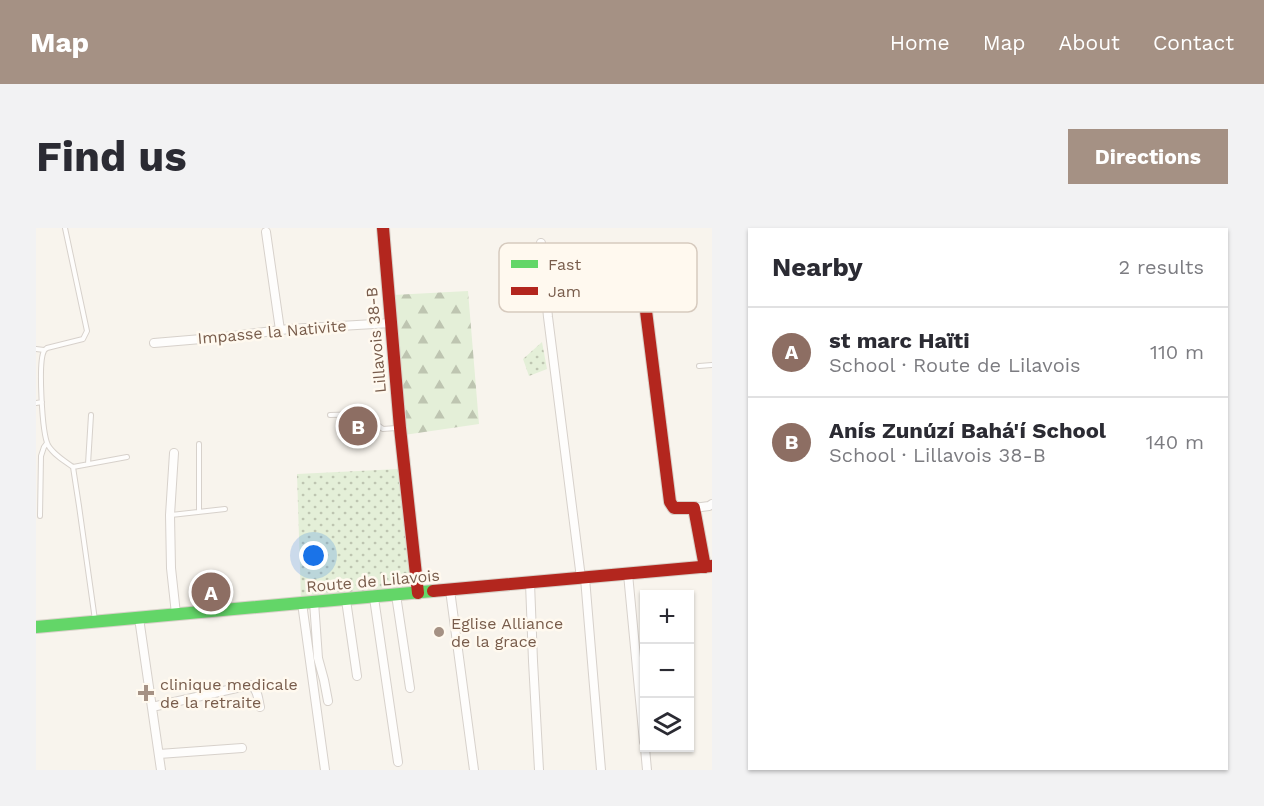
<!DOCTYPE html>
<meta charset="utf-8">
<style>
:root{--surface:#fff;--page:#f2f2f3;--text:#2b2b33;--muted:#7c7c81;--line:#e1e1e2;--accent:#a59184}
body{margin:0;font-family:"Work Sans",sans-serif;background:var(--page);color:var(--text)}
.controls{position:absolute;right:18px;bottom:18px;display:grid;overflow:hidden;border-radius:0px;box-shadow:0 2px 4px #0004}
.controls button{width:54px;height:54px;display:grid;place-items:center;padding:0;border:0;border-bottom:2px solid var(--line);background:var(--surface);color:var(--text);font:30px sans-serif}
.you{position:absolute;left:278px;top:328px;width:21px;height:21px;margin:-15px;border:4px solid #fff;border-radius:50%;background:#1a73e8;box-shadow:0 0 0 9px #1a73e833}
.badge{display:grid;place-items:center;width:39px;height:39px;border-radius:50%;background:var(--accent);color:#fff;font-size:20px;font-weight:700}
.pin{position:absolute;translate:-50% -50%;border:3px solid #fff;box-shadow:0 2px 6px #0006}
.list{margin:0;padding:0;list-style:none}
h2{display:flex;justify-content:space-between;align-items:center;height:78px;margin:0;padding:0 24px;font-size:26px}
h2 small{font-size:20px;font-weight:400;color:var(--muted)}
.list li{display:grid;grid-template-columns:39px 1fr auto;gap:18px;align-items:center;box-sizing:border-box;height:90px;padding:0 24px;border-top:2px solid var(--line)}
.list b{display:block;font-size:22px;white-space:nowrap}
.list p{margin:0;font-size:20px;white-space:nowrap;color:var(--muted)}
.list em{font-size:20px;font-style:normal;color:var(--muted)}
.icon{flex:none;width:33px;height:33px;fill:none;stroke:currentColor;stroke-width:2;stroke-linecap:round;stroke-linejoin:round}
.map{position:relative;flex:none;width:676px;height:542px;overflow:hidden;border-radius:0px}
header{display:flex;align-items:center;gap:36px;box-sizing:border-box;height:84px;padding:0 30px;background:var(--accent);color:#fff}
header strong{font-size:28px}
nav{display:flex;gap:33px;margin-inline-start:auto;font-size:21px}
.intro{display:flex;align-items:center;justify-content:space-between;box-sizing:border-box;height:144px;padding:0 36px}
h1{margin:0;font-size:42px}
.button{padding:15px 27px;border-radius:0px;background:var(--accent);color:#fff;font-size:21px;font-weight:700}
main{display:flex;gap:36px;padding:0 36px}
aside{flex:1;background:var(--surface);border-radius:0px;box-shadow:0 2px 4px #0004}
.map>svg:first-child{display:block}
</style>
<header>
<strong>Map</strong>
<nav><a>Home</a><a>Map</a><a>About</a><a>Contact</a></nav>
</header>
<div class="intro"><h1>Find us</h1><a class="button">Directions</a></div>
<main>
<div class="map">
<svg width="676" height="542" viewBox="0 0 676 542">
<defs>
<pattern id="green-dots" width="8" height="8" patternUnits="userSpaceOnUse" patternTransform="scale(1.5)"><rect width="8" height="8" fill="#e4efd8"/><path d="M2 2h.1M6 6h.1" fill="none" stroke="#bec5b1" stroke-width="1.8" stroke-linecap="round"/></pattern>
<pattern id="forest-firs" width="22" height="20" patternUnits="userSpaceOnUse" patternTransform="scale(1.5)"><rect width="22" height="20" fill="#e4efd8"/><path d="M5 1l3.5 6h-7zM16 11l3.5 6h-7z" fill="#bec5b1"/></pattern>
</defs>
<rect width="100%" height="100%" fill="#f8f4ed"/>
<!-- green -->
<path fill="url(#green-dots)" d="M506,114L511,141L493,148L487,131Z
M363,241L378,362L265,372L261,246Z"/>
<!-- forest -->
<path fill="url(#forest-firs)" d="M432,63L443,196L368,207L357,67Z"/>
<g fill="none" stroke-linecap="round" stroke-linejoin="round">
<!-- lane casing -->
<g stroke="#d7d1cb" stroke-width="6">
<path id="lane" d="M29,0L51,103L47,111L11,120C10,121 8,122 8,123C2,134 6,205 12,217C17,226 28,233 37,239L43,278L59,392
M0,121L8,122
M663,138L676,137
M0,175L6,174
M294,187L326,186L347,201L360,200
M163,216V284
M52,236L55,187
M37,239L91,229
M135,287L189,281
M4,288L5,228L8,219L11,215"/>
</g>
<!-- street casing -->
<g stroke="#d7d1cb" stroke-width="10">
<path id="street" d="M230,4L244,102
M505,15L512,89L545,350
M118,115L189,109L253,101L355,95
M138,225L134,287L135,340L140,386
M658,280L673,278L676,276
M592,346L608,514
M549,350L565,542
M494,355L497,433L503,542
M414,362L438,542
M360,367L374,460
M338,370L362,534
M310,372L321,448
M278,374L282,430L288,452L292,473
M266,375L289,542
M103,390L125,542
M116,479L214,457C222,461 222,471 224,479
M609,520L611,542
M123,526L206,520"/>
</g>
<!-- fast casing -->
<g stroke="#d8d1c9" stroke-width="14">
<path id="fast" d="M0,399L397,363"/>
</g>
<!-- jam casing -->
<g stroke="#d8d1c9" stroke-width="14">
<path id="jam" d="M347,0L364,200L382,365
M589,25L593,50L605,62L608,67L634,274L638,280H658L669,339
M397,363L676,338"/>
</g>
<!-- lane -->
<use href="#lane" stroke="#fefdfc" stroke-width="4"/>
<!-- street -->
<use href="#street" stroke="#fefdfc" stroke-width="8"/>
<!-- fast -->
<use href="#fast" stroke="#63d668" stroke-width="12"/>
<!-- jam -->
<use href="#jam" stroke="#b3261e" stroke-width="12"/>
</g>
<!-- markers -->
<g fill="#a59184" stroke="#fff9ef" stroke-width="2">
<circle cx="403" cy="404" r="6"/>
<path d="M107 456h6v6h6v6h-6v6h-6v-6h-6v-6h6z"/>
</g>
<g text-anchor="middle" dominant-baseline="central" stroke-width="5" stroke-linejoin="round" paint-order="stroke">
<!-- street labels -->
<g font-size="16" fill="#785c4b" stroke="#fff9ef">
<text transform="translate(236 104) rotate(-5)">Impasse la Nativite</text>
<text transform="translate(340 112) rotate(-95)">Lillavois 38-B</text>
<text transform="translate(337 353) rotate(-5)">Route de Lilavois</text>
</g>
<!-- poi labels -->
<g font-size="16" fill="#785c4b" stroke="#fff9ef" text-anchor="start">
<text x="415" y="395">Eglise Alliance<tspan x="415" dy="18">de la grace</tspan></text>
<text x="124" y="456">clinique medicale<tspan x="124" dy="18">de la retraite</tspan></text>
</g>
</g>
<!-- legend -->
<rect x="463" y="15" width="198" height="69" rx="9" fill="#fff9ef" stroke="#d6cabe" stroke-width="1.5"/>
<rect x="475" y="32" width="27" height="8" fill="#63d668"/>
<rect x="475" y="59" width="27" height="8" fill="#b3261e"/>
<g font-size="16" fill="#785c4b">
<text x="512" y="42">Fast</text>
<text x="512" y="69">Jam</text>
</g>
</svg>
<div class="controls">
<button>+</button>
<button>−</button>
<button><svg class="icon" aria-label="layers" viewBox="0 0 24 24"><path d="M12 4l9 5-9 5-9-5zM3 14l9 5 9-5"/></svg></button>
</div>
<div class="you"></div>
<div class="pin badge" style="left:175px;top:364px;background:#8d6e63">A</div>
<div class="pin badge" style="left:322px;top:198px;background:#8d6e63">B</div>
</div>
<aside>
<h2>Nearby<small>2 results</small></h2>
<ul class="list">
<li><span class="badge" style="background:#8d6e63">A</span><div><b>st marc Haïti</b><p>School · Route de Lilavois</p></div><em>110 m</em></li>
<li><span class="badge" style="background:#8d6e63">B</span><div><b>Anís Zunúzí Bahá'í School</b><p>School · Lillavois 38-B</p></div><em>140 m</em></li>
</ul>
</aside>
</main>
